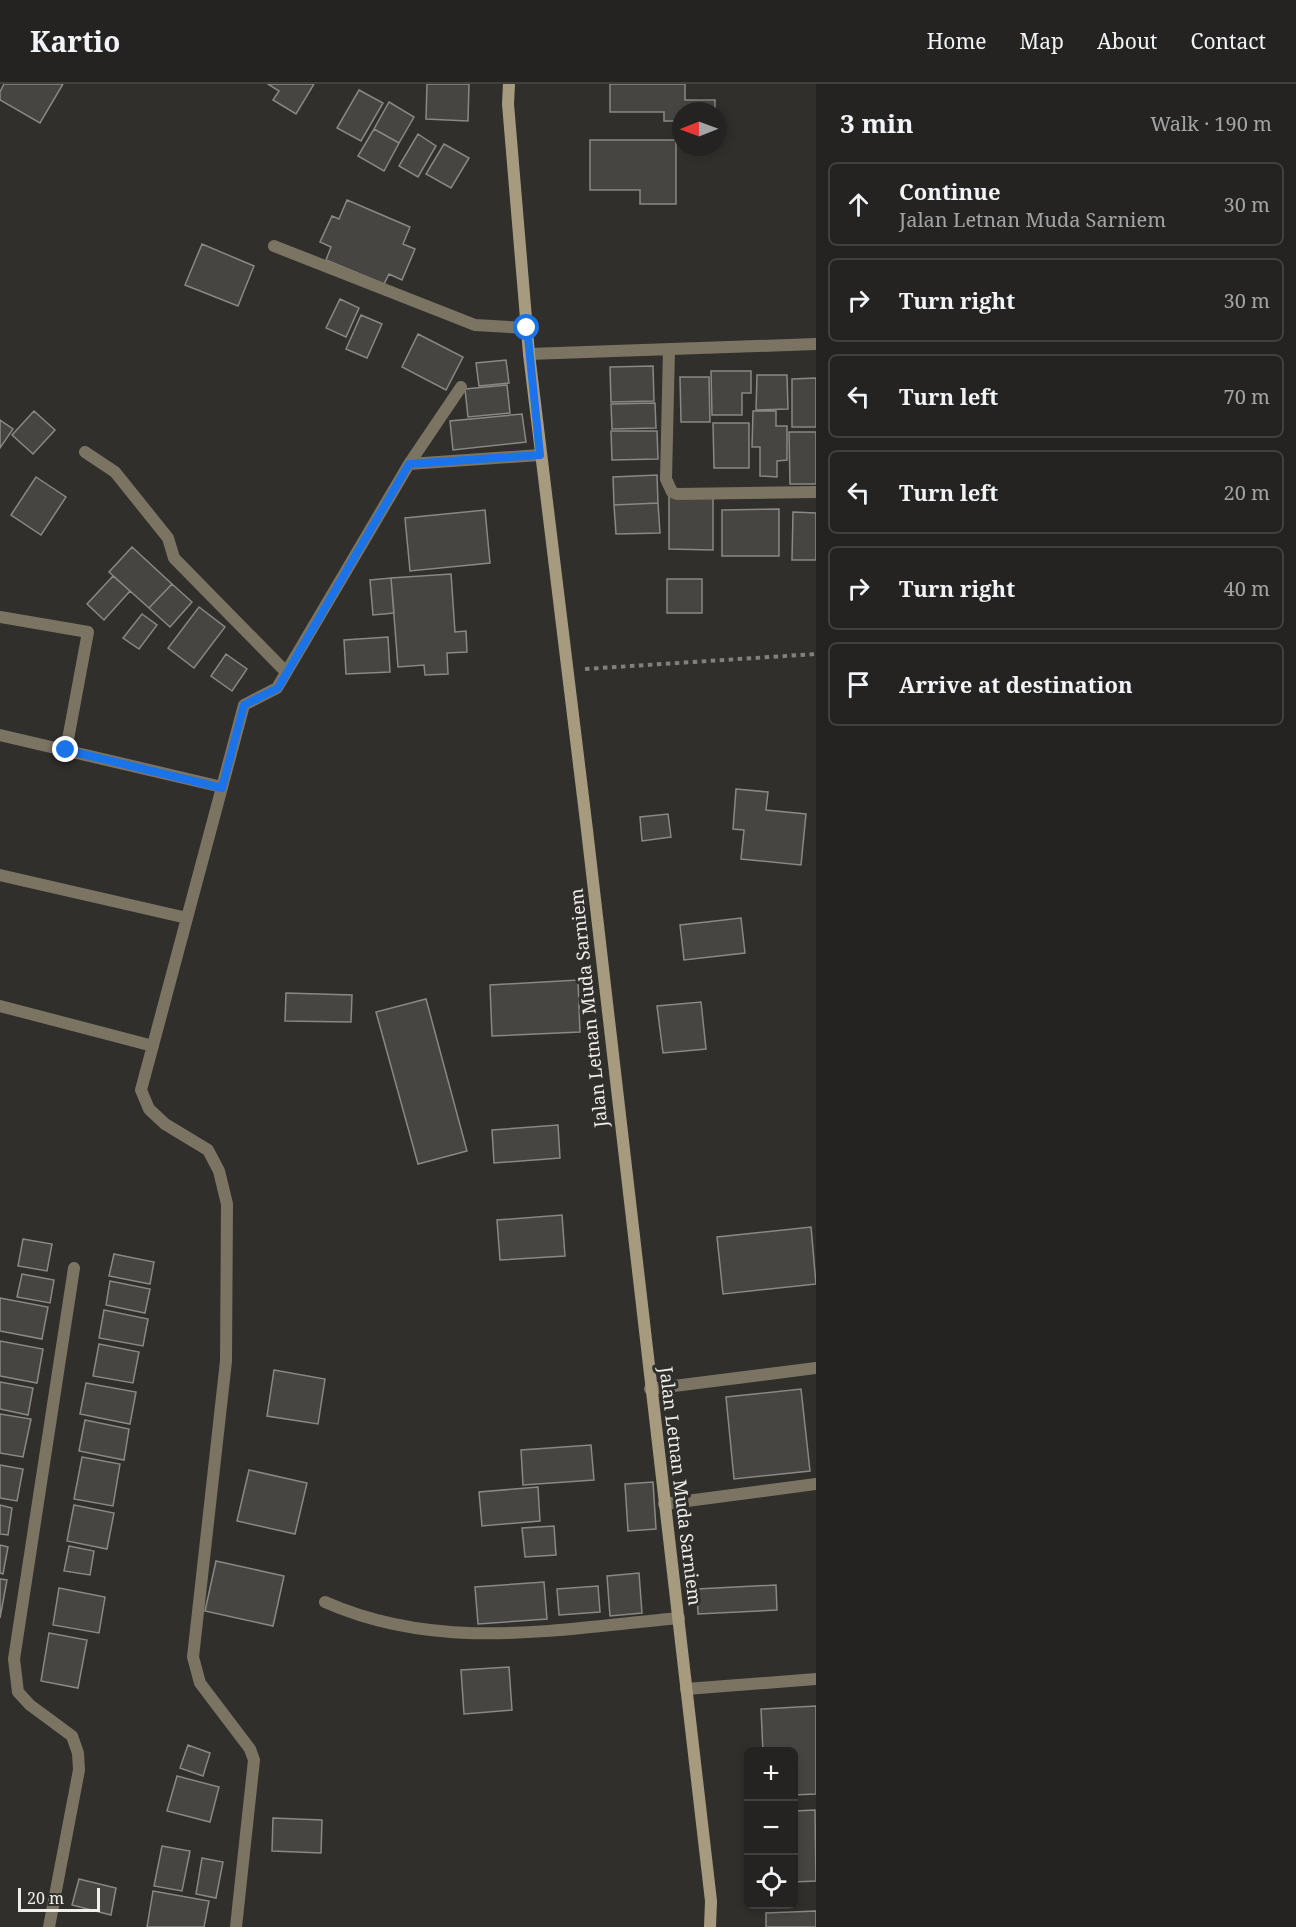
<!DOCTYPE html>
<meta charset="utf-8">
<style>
:root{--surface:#242321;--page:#302f2e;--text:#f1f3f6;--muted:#a3a4a5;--line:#41403f}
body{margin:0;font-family:"Noto Serif",serif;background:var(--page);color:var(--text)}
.controls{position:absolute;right:18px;bottom:18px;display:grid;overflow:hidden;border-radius:9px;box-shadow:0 3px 9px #0003}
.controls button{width:54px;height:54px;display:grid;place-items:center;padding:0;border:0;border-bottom:2px solid var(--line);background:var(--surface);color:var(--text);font:30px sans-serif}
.compass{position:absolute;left:672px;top:18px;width:54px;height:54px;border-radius:50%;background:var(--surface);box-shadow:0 3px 9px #0003;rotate:269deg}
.scale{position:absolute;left:18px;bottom:15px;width:82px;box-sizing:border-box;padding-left:6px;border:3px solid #efeeec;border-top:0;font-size:16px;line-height:21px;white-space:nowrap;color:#efeeec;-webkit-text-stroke:4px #302f2c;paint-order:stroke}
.stop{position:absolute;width:18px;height:18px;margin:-14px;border:4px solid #1a73e8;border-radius:50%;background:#fff}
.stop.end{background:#1a73e8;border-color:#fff;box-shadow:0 2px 6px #0008}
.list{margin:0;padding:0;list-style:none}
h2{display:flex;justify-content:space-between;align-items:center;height:78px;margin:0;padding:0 24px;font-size:26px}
h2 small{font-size:20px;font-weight:400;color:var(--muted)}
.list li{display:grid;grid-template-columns:39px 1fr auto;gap:18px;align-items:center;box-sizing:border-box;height:84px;margin:0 12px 12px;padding:0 12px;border:2px solid var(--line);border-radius:9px}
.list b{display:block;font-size:22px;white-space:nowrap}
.list p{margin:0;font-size:20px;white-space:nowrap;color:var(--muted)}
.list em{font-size:20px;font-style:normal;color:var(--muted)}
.icon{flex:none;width:33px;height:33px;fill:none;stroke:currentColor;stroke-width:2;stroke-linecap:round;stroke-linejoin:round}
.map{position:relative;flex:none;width:816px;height:1843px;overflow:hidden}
header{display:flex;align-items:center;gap:36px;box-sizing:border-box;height:84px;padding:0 30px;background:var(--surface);border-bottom:2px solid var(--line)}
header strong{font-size:28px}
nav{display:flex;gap:33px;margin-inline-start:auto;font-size:21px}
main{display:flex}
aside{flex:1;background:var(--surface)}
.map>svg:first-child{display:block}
</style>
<header>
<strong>Kartio</strong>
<nav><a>Home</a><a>Map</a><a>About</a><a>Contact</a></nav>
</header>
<main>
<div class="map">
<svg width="816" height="1843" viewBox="0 0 816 1843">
<rect width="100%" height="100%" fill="#302f2c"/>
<!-- building -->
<path fill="#474542" stroke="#898884" stroke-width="1.5" d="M4,0H63L40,39L0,16V8Z
M268,0H314L296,30L273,16L279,7Z
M427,0H469L468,37L426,35Z
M610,0H685V16H715V27H681V37H664V28H610Z
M359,6L383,19L361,57L337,44Z
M389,18L414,33L399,59L374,45Z
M374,45L399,59L384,87L358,72Z
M418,50L436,62L418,93L399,82Z
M590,56H676V120H640V106H590Z
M444,60L469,74L451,104L426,90Z
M347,116L410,143L403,160L415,165L402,196L389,190L384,200L326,176L331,163L320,158L332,132L339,135Z
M202,160L254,182L238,222L185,201Z
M340,215L359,224L346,253L326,244Z
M361,231L382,240L367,274L346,265Z
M418,250L463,273L446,306L402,283Z
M506,276L509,299L479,302L476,279Z
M653,282L654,317L611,318L610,283Z
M711,287H751V309H742V331H712Z
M757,291H787L788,325L756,326Z
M680,293H709L710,338H681Z
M816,294V343H792V295Z
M507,301L510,329L468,333L465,305Z
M655,319L656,344L612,345L611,320Z
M34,327L55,346L33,370L12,351Z
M753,327H776V342H787V376L777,377V393L760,392V363H752Z
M522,330L526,358L453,366L450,337Z
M0,336L13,345L0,364Z
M713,339H749V384H714Z
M611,347H657L658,375L612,376Z
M789,348H816V400H790Z
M657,391L658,419L614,421L613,393Z
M36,393L66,413L41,451L11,431Z
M669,412H713V466L669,465Z
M658,419L660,449L616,450L614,421Z
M779,425V472H722V426Z
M485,426L490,479L410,487L405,434Z
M793,428L816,429V476H792Z
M132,463L172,500L149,524L109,488Z
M451,490L455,548L466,547L467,568L447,569L448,590L425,591L424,581L398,583L391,494Z
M113,492L130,507L104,536L87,520Z
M391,494L394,529L373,531L370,496Z
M667,495H702V529H667Z
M172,500L192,518L170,543L149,524Z
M199,523L225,543L194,584L168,564Z
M142,530L157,541L139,565L123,554Z
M388,553L390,588L346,590L344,556Z
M226,570L247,585L232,607L211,592Z
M736,705L768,708L766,726L806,730L801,781L741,775L744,746L733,745Z
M668,730L671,753L642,757L640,733Z
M741,834L745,869L684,876L680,841Z
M578,896L580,948L492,952L490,901Z
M286,909L352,911L351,938L285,937Z
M426,915L467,1067L418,1080L376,928Z
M701,918L706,965L663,969L657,922Z
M558,1041L560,1074L494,1079L492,1046Z
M562,1131L565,1172L500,1176L497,1136Z
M811,1143L816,1200L723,1210L717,1153Z
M23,1155L52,1160L47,1187L18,1182Z
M114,1170L154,1178L150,1200L109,1192Z
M22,1190L54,1196L50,1219L17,1213Z
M110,1197L150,1205L145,1229L106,1221Z
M0,1214L48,1223L42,1255L0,1247Z
M104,1226L148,1235L143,1262L99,1254Z
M0,1257L43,1265L37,1299L0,1292Z
M99,1260L139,1268L133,1299L93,1292Z
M274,1286L325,1295L318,1340L267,1332Z
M0,1298L33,1304L28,1331L0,1325Z
M86,1299L136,1308L130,1340L80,1330Z
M801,1305L810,1387L734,1395L726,1313Z
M0,1330L31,1335L23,1373L0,1369Z
M85,1336L129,1345L124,1376L79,1367Z
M591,1361L594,1396L523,1401L521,1366Z
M82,1373L120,1380L113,1422L74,1415Z
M0,1381L23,1385L17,1417L0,1414Z
M249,1386L307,1399L295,1450L237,1437Z
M653,1398L656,1445L628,1447L625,1400Z
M538,1403L540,1437L482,1442L479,1408Z
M0,1421L12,1424L8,1451L0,1450Z
M74,1421L114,1429L107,1465L67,1457Z
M554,1442L556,1471L525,1473L522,1444Z
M0,1461L8,1463L3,1490L0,1489Z
M69,1462L94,1467L90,1491L64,1487Z
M216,1477L284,1492L273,1542L205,1527Z
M639,1489L642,1529L610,1532L607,1492Z
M0,1495L7,1496L0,1534Z
M544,1498L547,1535L478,1540L475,1503Z
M776,1501L777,1526L698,1530L697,1505Z
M598,1502L600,1528L559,1531L557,1505Z
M59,1504L105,1513L99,1549L53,1541Z
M49,1549L87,1556L78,1604L41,1597Z
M509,1583L512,1626L464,1630L461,1586Z
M816,1622V1710L794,1711V1668H763L761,1625Z
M188,1661L210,1669L203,1692L180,1684Z
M177,1692L219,1703L210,1738L167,1727Z
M815,1726L816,1797L794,1798V1727Z
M273,1734L322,1736L321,1769L272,1767Z
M162,1762L190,1767L182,1807L154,1802Z
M202,1774L223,1778L216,1814L196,1810Z
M79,1795L116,1804L111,1831L72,1821Z
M153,1807L209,1817L204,1843H147Z
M816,1827V1843H766V1829Z"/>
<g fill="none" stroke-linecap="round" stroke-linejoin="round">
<!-- path -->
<path stroke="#81807d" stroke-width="4" stroke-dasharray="4.5 4.5" stroke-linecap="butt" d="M585,585L816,570"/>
<!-- minor -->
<path stroke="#7c7463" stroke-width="12" d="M274,162L475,241L527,244
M669,265L666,395L672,408L677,410L816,408
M529,270L816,260
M85,368L115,388L168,454L174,474L286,588
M409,380L540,371
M0,533L88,548L66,666
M0,651L222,703
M0,791L187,834
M0,922L153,962
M650,1305L816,1284
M664,1420L816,1400
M325,1518C440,1569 559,1545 679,1534
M686,1605L816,1595
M49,1843L79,1686L78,1669L72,1652L30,1621L18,1608L14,1575L74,1184
M236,1843L254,1676L250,1665L200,1599L193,1573L226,1277L227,1120L219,1087L208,1066L165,1040L149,1025L141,1006L244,621L277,604L409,380L461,303"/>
<!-- secondary -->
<path stroke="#a79b7f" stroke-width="12" d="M509,0L508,20L529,270L587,746L711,1817L710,1843"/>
</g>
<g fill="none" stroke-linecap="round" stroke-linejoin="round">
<!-- route -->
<path stroke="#1a73e8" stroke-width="8" d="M66,666L222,704L244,621L278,604L409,380L540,371L527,244"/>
</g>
<g text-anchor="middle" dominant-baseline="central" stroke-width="6" stroke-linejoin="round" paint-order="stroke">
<!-- street labels -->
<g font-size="18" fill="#efeeec" stroke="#302f2c">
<text transform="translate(588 924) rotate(-96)">Jalan Letnan Muda Sarniem</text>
<text transform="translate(681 1402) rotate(83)">Jalan Letnan Muda Sarniem</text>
</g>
</g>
</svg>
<div class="controls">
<button>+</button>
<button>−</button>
<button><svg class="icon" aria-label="locate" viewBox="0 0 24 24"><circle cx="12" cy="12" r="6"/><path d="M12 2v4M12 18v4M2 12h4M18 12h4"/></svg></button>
</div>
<svg class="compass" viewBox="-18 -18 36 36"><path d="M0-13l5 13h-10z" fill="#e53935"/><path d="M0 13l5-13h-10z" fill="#a3a4a5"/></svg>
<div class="scale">20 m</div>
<div class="stop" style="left:527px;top:244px"></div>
<div class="stop end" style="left:66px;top:666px"></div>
</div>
<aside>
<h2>3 min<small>Walk · 190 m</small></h2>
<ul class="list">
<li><svg class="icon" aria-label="ahead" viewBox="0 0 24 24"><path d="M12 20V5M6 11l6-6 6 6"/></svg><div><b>Continue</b><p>Jalan Letnan Muda Sarniem</p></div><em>30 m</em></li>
<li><svg class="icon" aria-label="right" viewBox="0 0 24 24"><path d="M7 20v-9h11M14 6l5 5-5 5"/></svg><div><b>Turn right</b></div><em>30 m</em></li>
<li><svg class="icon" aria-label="left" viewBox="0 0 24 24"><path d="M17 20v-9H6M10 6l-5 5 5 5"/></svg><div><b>Turn left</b></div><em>70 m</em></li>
<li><svg class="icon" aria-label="left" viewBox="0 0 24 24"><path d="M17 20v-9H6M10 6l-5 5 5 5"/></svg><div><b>Turn left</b></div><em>20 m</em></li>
<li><svg class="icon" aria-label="right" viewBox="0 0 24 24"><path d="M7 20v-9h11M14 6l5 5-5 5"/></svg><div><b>Turn right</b></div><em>40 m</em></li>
<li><svg class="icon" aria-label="arrive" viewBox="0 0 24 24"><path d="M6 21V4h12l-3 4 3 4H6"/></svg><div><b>Arrive at destination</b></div></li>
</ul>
</aside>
</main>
